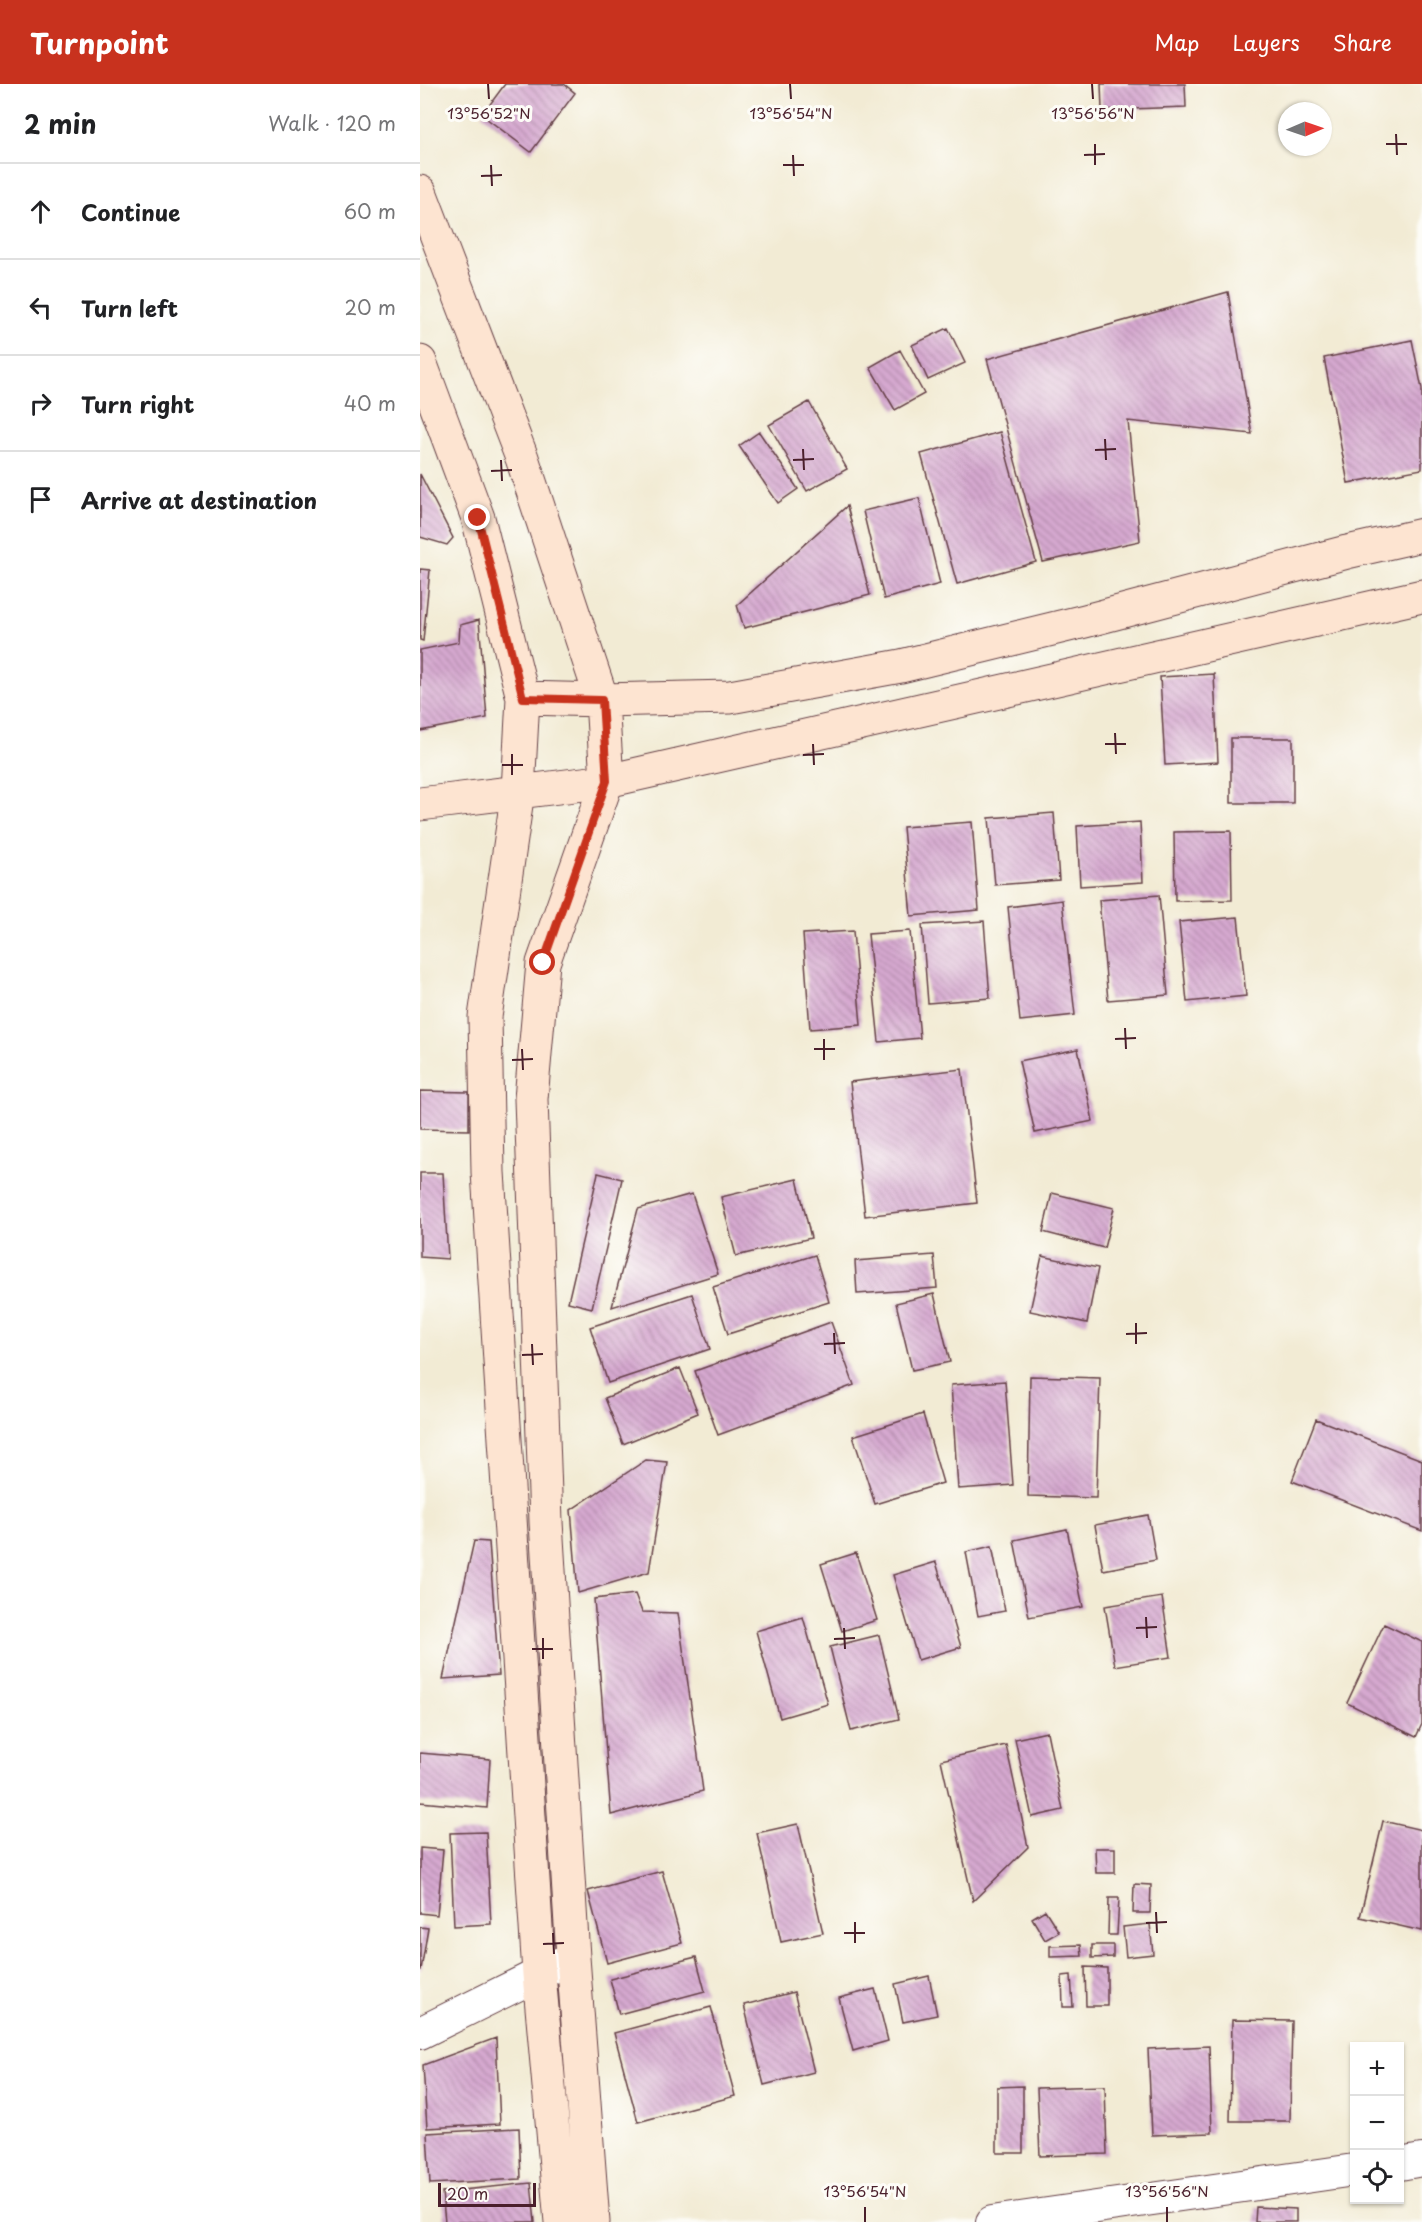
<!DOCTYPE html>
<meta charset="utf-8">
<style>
:root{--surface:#fff;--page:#f2f2f2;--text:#202124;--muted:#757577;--line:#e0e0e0;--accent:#c8321e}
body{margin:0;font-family:"Playpen Sans",sans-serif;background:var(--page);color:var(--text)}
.controls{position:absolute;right:18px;bottom:18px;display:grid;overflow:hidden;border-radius:0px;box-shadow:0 2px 4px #0004}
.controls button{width:54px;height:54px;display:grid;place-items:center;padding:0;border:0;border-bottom:2px solid var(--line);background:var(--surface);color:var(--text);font:30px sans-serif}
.compass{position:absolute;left:858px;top:18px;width:54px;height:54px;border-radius:50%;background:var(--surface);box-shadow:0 2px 4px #0004;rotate:88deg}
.scale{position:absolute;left:18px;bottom:15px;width:98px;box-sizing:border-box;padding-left:6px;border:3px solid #4a1f2b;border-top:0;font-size:16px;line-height:21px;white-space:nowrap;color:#4a1f2b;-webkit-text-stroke:4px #fdfcf7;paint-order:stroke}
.stop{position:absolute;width:18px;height:18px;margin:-14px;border:4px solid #c8321e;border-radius:50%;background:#fff}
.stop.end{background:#c8321e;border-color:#fff;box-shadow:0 2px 6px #0008}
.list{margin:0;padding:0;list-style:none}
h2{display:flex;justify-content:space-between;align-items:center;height:78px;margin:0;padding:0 24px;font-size:26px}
h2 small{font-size:20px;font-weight:400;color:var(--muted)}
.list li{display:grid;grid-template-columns:39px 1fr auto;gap:18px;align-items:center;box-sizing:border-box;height:96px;padding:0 24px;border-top:2px solid var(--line)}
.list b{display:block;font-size:22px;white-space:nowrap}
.list em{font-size:20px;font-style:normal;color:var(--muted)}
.icon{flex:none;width:33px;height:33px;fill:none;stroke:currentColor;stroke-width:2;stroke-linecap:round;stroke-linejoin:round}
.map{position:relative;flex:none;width:1002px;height:2138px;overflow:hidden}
header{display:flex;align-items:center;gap:36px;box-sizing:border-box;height:84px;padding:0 30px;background:var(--accent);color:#fff}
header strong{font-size:28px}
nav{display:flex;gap:33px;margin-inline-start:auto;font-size:21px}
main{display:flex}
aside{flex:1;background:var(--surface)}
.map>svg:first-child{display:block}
</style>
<header>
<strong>Turnpoint</strong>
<nav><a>Map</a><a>Layers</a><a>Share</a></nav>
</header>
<main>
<aside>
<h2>2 min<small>Walk · 120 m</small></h2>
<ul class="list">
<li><svg class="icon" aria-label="ahead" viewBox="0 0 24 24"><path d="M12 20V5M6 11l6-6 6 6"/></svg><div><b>Continue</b></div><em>60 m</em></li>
<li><svg class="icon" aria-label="left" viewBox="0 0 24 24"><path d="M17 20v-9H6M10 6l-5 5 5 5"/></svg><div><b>Turn left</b></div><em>20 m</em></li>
<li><svg class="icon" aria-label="right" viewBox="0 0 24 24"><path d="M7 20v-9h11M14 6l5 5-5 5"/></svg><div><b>Turn right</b></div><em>40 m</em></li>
<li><svg class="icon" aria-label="arrive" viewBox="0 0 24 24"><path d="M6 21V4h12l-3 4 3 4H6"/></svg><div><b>Arrive at destination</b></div></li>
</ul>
</aside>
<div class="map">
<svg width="1002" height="2138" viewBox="0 0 1002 2138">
<defs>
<pattern id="building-back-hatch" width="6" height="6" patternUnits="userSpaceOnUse" patternTransform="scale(1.5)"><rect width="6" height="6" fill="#d6a9d0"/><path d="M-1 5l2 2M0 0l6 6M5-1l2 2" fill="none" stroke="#b089a9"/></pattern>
</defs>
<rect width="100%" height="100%" fill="#fdfcf7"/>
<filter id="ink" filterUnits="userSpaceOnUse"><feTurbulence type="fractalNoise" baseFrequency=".0167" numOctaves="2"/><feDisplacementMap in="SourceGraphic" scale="12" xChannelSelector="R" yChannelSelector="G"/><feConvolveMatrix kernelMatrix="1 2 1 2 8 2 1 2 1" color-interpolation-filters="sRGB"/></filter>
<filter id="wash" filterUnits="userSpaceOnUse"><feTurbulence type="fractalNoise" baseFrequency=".008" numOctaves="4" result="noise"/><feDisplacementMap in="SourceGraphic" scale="24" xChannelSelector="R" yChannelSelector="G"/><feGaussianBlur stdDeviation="1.35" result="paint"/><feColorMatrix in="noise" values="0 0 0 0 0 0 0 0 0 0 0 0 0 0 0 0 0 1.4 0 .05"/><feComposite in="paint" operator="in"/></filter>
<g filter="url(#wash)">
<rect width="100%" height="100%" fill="#f2ebd4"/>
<g id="blocks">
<!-- building -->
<path fill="url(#building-back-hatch)" d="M85,0H144L155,9L111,68L62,31Z
M681,0H765L766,23L682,26Z
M808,208L832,350L708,337L720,457L623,478L567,275Z
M528,244L545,279L508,296L492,261Z
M992,256L1002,305V385L928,399L904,274Z
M480,266L504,310L475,326L450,283Z
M389,318L427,385L387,407L349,341Z
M339,348L378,405L358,419L319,362Z
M580,348L616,478L537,500L501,370Z
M0,390L33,454L27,461L0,453Z
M499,414L520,500L464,515L443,427Z
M427,422L450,511L324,544L317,521Z
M0,485L10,486L3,557L0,556Z
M59,536L67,634L0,647V566L39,558L40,541Z
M794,590L798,678L745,681L740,593Z
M811,654H873V719H811Z
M634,729L639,796L575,801L569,734Z
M552,738L559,826L491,832L483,743Z
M720,738L723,798L660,802L657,742Z
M811,747L812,816L755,817L754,748Z
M739,811L748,911L688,916L679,816Z
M642,816L655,931L600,937L588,823Z
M818,833L826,912L767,918L759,838Z
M564,837L570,914L508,919L502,841Z
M433,847L441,941L390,945L383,850Z
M490,847L500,954L459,958L448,850Z
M658,965L673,1037L615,1049L599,977Z
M542,985L557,1119L445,1132L430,998Z
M0,1007L49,1008V1046L0,1045Z
M0,1089H23L28,1175L0,1173Z
M178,1089L202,1095L172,1224L148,1218Z
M377,1095L391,1154L316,1172L301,1113Z
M632,1109L694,1124L684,1164L623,1148Z
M272,1110L298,1190L192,1223L218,1125Z
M395,1171L409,1218L308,1250L293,1203Z
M514,1171L517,1204L437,1210L435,1177Z
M622,1172L678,1184L667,1239L610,1227Z
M272,1210L290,1265L188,1299L170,1243Z
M514,1210L530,1278L492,1286L476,1219Z
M411,1238L434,1301L298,1351L275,1287Z
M260,1284L278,1329L203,1360L185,1314Z
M610,1292L680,1294L676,1414L608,1412Z
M585,1297L593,1401L538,1405L531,1301Z
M503,1330L523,1399L455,1420L433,1352Z
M896,1335L1002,1376V1447L872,1397Z
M226,1376L247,1378L229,1488L158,1509L151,1426Z
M728,1431L736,1476L683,1486L675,1441Z
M647,1445L663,1523L609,1533L594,1456Z
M54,1457L69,1458L79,1591L23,1595Z
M572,1462L585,1527L558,1532L546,1468Z
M436,1469L457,1536L422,1547L401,1480Z
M516,1478L541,1563L498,1576L473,1491Z
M215,1510L222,1528L258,1529L283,1707L191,1731L174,1515Z
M742,1513L751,1573L695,1582L685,1522Z
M383,1533L408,1620L360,1634L336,1547Z
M964,1540L1002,1558V1640L996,1653L927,1619Z
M459,1551L479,1635L431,1647L410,1563Z
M627,1648L643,1726L612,1733L595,1655Z
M586,1661L608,1763L553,1817L521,1676Z
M0,1669L70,1675L67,1724L0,1718Z
M963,1737L1002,1746V1847L940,1833Z
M378,1740L403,1849L361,1858L337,1749Z
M66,1748L71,1840L34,1842L30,1749Z
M0,1764L23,1766L17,1831L0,1829Z
M675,1764H695V1789H676Z
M242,1787L262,1859L187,1879L168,1807Z
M714,1800L731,1801L730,1829H713Z
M689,1814H699L697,1851H688Z
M625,1826L639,1848L625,1856L612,1834Z
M730,1840L733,1870L706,1873L703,1843Z
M0,1843L8,1844L1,1886H0Z
M661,1861L662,1872L630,1873V1862Z
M672,1861H693V1873L672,1874Z
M276,1873L285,1907L199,1930L190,1895Z
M665,1883L687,1884V1922H666Z
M651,1891L653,1923H643L642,1892Z
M509,1892L517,1931L483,1938L475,1900Z
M455,1905L468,1957L433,1967L419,1914Z
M374,1908L394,1988L344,2001L324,1921Z
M291,1923L315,2012L218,2038L194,1949Z
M812,1936L872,1937L870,2037H810Z
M76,1954L80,2040L7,2044L3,1981Z
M789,1962L792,2049L732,2051L728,1965Z
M603,2002V2069H577V2003Z
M685,2002L687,2070L620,2072L617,2004Z
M99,2044L101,2095L10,2100L7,2049Z
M111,2099L115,2138H25L22,2108Z
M836,2123L876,2125V2138H835Z"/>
</g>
</g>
<g filter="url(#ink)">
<use href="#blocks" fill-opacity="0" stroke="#633e44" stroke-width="1.5"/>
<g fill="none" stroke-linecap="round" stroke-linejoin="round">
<!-- street casing -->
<g stroke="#633e44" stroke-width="34">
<path id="street" d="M0,1949L153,1873
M980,2080L1002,2076
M572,2138L934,2086"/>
</g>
<!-- secondary casing -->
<g stroke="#633e44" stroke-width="35">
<path id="secondary" d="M0,108L102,374L182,616L187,697L123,879L111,1015L126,1438L153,1873L173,2138
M0,278L58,434L103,614L98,707L65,933L68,1088L119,1890L141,2138
M103,614L182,616L310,613L398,597L481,582L665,537L927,468L1002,451
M0,720L187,697L1002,512"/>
</g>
<!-- street -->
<use href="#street" stroke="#fff" stroke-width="32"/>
<!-- secondary -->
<use href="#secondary" stroke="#fde4d1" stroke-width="33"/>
</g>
</g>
<g fill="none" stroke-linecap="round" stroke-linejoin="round" filter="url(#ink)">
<!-- route -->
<path stroke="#c8321e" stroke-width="8" d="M58,434L103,614L182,616L187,697L123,879"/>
</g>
<!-- ticks -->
<path fill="none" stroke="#4a1f2b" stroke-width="2" d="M68,0L69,15M370,0L371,15M672,0L673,15M976,50L977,71M675,60V81M966,60H987M373,71L374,92M664,71L685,70M71,81L72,102M363,81H384M61,92L82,91M685,355L686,376M383,365L384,386M675,366L696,365M81,376L82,397M373,376L394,375M71,387L92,386M695,649L696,670M393,660L394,681M685,660H706M92,670V691M383,671L404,670M82,681H103M705,944L706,965M404,955V976M695,955L716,954M102,965L103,986M394,965H415M92,976L113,975M716,1239V1260M414,1249L415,1270M706,1250L727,1249M112,1260L113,1281M404,1260L425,1259M102,1271L123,1270M726,1533L727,1554M424,1544L425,1565M716,1544L737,1543M123,1554V1575M414,1555L435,1554M112,1565H133M736,1828L737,1849M435,1838V1859M726,1839L747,1838M133,1849L134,1870M424,1849H445M123,1860L144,1859M445,2123V2138M747,2123V2138"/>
<g font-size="15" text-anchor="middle" fill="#4a1f2b" stroke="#fdfcf7" stroke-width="6" stroke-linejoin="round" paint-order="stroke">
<text x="69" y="35">13°56'52"N</text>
<text x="371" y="35">13°56'54"N</text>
<text x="673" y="35">13°56'56"N</text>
<text x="445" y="2113">13°56'54"N</text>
<text x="747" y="2113">13°56'56"N</text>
</g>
</svg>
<div class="controls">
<button>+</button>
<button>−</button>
<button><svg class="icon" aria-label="locate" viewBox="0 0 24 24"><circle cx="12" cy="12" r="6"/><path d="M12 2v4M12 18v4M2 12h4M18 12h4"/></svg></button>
</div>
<svg class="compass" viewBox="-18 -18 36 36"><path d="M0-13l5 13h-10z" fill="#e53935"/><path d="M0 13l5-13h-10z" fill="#757577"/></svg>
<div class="scale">20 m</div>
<div class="stop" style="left:123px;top:879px"></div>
<div class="stop end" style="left:58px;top:434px"></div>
</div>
</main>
